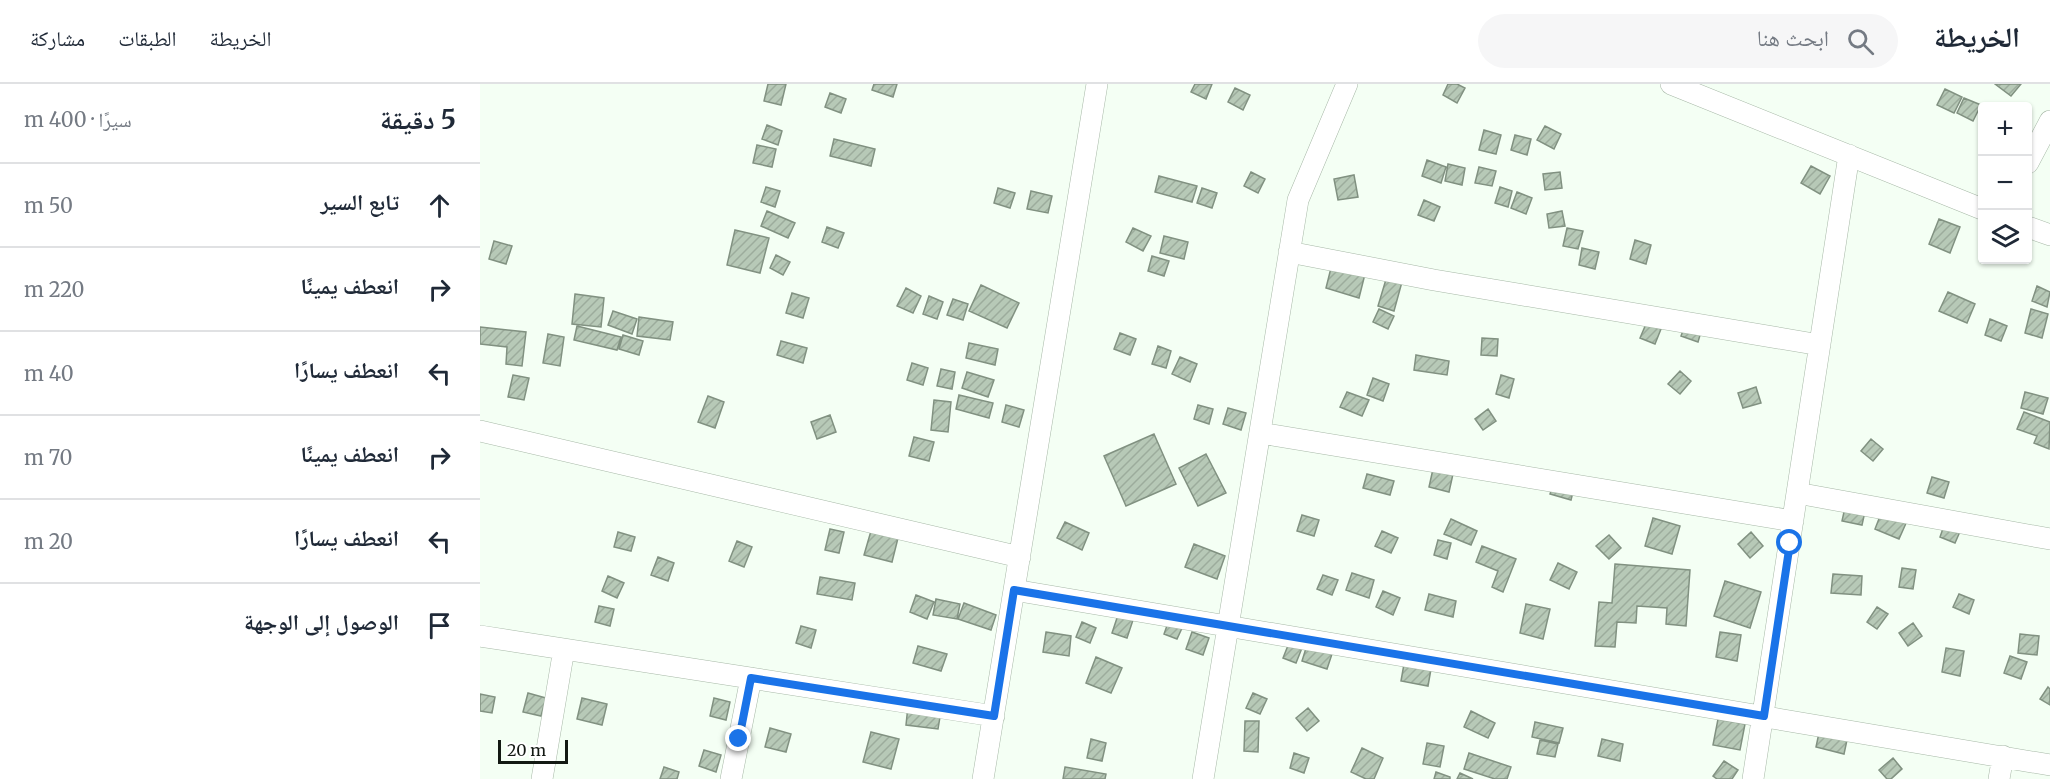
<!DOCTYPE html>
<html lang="ar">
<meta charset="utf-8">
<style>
:root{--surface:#fff;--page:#f6f6f7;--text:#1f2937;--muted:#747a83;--line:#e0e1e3}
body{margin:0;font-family:Merriweather,"Noto Naskh Arabic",serif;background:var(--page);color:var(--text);direction:rtl}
.controls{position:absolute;right:18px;top:18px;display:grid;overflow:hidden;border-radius:6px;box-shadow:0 2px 4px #0004}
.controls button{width:54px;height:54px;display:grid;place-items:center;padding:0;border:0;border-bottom:2px solid var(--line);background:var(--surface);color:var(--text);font:30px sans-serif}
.scale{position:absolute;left:18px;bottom:15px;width:70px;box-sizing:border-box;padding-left:6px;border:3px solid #131913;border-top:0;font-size:16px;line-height:21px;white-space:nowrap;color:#131913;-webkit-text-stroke:4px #fff;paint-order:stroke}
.stop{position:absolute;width:18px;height:18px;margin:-14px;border:4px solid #1a73e8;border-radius:50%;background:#fff}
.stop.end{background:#1a73e8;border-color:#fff;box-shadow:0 2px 6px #0008}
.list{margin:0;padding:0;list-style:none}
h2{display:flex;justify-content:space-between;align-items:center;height:78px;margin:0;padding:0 24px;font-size:26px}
h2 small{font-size:20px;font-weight:400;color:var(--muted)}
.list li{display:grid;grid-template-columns:39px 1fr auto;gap:18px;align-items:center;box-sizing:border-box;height:84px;padding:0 24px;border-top:2px solid var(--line)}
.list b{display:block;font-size:22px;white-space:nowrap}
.list em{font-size:20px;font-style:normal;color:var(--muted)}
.icon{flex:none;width:33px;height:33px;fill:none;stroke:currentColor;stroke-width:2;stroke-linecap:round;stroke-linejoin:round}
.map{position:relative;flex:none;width:1570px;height:695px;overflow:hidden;direction:ltr}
header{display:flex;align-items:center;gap:36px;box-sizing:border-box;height:84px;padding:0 30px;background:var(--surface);border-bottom:2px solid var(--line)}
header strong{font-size:28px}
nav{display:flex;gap:33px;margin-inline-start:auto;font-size:21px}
.search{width:420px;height:54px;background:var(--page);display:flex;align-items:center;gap:15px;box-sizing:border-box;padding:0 21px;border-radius:33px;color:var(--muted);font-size:22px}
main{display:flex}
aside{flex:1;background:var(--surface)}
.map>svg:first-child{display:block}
</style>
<header>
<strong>الخريطة</strong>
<div class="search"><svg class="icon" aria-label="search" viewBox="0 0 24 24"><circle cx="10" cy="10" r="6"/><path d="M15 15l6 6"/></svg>ابحث هنا</div>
<nav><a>الخريطة</a><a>الطبقات</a><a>مشاركة</a></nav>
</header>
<main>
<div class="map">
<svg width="1570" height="695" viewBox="0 0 1570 695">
<defs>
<pattern id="building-hatch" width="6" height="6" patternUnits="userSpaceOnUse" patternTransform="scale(1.5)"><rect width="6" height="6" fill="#b7c9b7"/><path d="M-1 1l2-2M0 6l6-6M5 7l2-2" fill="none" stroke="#9cac9c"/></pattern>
</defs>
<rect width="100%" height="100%" fill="#f4fff4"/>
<!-- building -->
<path fill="url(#building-hatch)" stroke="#819181" stroke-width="1.5" d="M288,0H306L301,21L284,17Z
M394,0H417L413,13L392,6Z
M715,0H732L726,15L711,8Z
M968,0H977L985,4L977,19L963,11Z
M1515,0H1541L1531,12Z
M755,4L770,11L763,26L748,18Z
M1465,5L1482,13L1474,29L1457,21Z
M350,9L366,15L361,29L345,23Z
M1484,14L1501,21L1493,37L1477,29Z
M287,41L302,47L298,61L282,55Z
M1065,42L1081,50L1074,65L1057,56Z
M1004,46L1021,51L1016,70L999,66Z
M1035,51L1051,55L1047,71L1031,66Z
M354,55L395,65L391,82L350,72Z
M277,61L296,65L292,83L273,79Z
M947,76L966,83L961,99L942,92Z
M968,80L985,84L982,101L965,97Z
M1331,82L1350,92L1340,110L1321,99Z
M999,83L1016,87L1012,102L995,99Z
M771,88L785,95L778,109L764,102Z
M1080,88L1082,104L1065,106L1063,90Z
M874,91L878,113L858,116L854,95Z
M679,92L717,102L712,118L675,108Z
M286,103L300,107L295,123L281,118Z
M1020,103L1032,107L1028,123L1015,119Z
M518,104L535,109L530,124L514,119Z
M722,104L737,109L732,124L717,119Z
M551,107L572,112L568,129L547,125Z
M1037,108L1052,114L1046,130L1031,124Z
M944,116L960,123L954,137L938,131Z
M287,127L315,139L308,154L281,142Z
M1082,127L1085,142L1069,144L1067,130Z
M1459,135L1480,143L1470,169L1449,160Z
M347,143L364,149L358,164L342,158Z
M653,144L671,152L663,167L646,158Z
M1087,144L1103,147L1098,165L1083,162Z
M255,146L289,154L280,189L247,181Z
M684,152L708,158L704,175L680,169Z
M1155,156L1171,161L1166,180L1150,175Z
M14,157L32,162L26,180L9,175Z
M1102,164L1119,168L1115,185L1099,181Z
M296,171L310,178L303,191L290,184Z
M672,172L689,177L684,192L668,187Z
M853,176L886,186L879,214L846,204Z
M910,182L925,187L914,227L898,222Z
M501,201L539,219L527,244L489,227Z
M1557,202L1570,208L1567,223L1552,217Z
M426,204L441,212L433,229L417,222Z
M1468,208L1495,220L1487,239L1459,227Z
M312,209L329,214L323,234L306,229Z
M95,210L124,214L121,243L92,240Z
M449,212L463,218L457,235L443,230Z
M473,215L488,220L483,236L467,231Z
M899,225L914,232L908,245L893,238Z
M1551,225L1568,230L1562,254L1545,249Z
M133,227L157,235L152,250L128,241Z
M159,233L193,238L190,256L157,252Z
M1510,235L1527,242L1521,257L1505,251Z
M1207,236L1223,241L1218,258L1201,252Z
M1166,240L1181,245L1175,260L1160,254Z
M97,242L141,253L137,266L94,256Z
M0,243L46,248L42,282L26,280L27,263L0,260Z
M640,249L656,255L650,271L634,265Z
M68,250L84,253L80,282L63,279Z
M143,251L163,257L159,271L139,265Z
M1002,254L1018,255L1017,272L1001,271Z
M301,257L327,264L323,279L297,271Z
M489,259L518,265L515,281L486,274Z
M678,262L691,267L686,284L672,280Z
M936,271L969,277L967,291L934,286Z
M700,273L717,280L710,298L692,290Z
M432,279L448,284L443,301L427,296Z
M461,285L475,288L472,305L457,302Z
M1200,287L1211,297L1200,310L1188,300Z
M487,288L514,296L508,313L482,304Z
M33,291L49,294L44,316L28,313Z
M1021,291L1034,295L1029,314L1016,310Z
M893,294L909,300L903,317L887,311Z
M1276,303L1281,319L1263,324L1258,309Z
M867,308L889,316L882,332L860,323Z
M1545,308L1568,314L1563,330L1541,324Z
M479,311L513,319L509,334L476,325Z
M228,312L244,318L235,344L218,338Z
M454,316L471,318L468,348L451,346Z
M526,321L544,326L539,343L522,338Z
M718,321L733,325L729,340L714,335Z
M748,324L766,329L761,346L743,340Z
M1008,325L1016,337L1003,346L995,335Z
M1544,328L1570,338L1569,365L1554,359L1557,352L1537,345Z
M350,331L356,348L337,355L331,338Z
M674,350L696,400L646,422L624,372Z
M434,353L454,358L449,377L429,372Z
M1391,355L1403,365L1393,377L1381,367Z
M726,370L746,409L718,422L699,384Z
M955,376L975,381L969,408L949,403Z
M887,390L914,397L910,411L883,404Z
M1452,393L1469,398L1464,414L1447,409Z
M1075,395L1095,400L1091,416L1070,410Z
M1366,419L1386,423L1382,441L1362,437Z
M1402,427L1427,437L1419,455L1395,445Z
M822,431L839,436L834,452L817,447Z
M1173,434L1200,442L1192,470L1165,462Z
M971,435L997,447L991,461L964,450Z
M1466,436L1482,443L1475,459L1460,453Z
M585,438L609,449L602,466L577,454Z
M350,445L364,448L359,469L345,466Z
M391,447L418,454L412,478L384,471Z
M902,447L918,454L911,469L895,462Z
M138,448L155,453L151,467L134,463Z
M1271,448L1283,462L1270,474L1258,460Z
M1129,451L1141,464L1129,475L1116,462Z
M958,456L971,459L967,475L954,471Z
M257,457L272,463L264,483L249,477Z
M714,460L745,472L737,495L705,483Z
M1002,462L1036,475L1023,508L1012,503L1018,487L996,478Z
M178,473L194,479L188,497L171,491Z
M1078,479L1097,488L1089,505L1070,496Z
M1135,480L1210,486L1206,542L1186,540L1187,524L1157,522L1156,539L1137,538L1135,563L1115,562L1119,518L1132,519Z
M1422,484L1436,486L1433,505L1419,503Z
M872,489L894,496L889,514L866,506Z
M1353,490L1382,492L1381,511L1351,509Z
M843,491L858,496L852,511L837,505Z
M128,492L144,499L137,514L122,507Z
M340,493L375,499L372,516L337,510Z
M1245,497L1281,508L1270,544L1234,532Z
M903,507L920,514L913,531L896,523Z
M949,510L976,517L973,533L945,526Z
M1479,510L1494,516L1489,530L1473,523Z
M436,511L454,518L447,535L430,528Z
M456,515L480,520L477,535L453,531Z
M484,519L516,531L511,546L478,535Z
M1046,520L1070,525L1063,555L1040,549Z
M119,522L134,525L130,542L115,538Z
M1397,523L1408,530L1397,545L1387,538Z
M638,531L653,536L647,554L632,549Z
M689,536L703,542L697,555L684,550Z
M602,538L616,544L610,559L596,553Z
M1433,539L1442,552L1428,562L1419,549Z
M321,542L336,546L331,564L316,559Z
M566,548L591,552L589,572L563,568Z
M712,548L729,554L723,571L706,565Z
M1240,548L1261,551L1257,577L1236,573Z
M1540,550L1559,552L1557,571L1538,569Z
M809,559L822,564L816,579L803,574Z
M827,561L852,570L847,585L822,577Z
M438,562L467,570L461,587L433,579Z
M1466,564L1484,567L1480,592L1462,588Z
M1530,572L1547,578L1541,595L1524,589Z
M616,573L642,584L631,609L606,599Z
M924,580L951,585L948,602L921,597Z
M1568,603L1570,605V621L1560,615Z
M48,609L66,614L61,632L43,628Z
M773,609L787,615L780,630L766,624Z
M0,610L15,613L12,629L0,627Z
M102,614L127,620L122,641L97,635Z
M234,614L250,618L246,636L230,632Z
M428,622L461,627L458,645L426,641Z
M828,624L839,637L827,647L816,634Z
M991,627L1015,639L1008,654L984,643Z
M1238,635L1265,640L1260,666L1233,661Z
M765,637H779L778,668L764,667Z
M1055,638L1083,644L1079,659L1052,653Z
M290,644L311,650L306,668L285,663Z
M391,648L419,655L411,685L383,678Z
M1339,649L1367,656L1364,670L1336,663Z
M611,655L626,659L622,677L607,674Z
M1122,655L1143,660L1140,677L1118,672Z
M1060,656L1078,660L1075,673L1057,670Z
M947,659L964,662L960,683L943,680Z
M882,664L903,674L894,695H886L871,688Z
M224,666L241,671L236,688L219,682Z
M814,669L829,674L824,689L810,684Z
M989,669L1031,683L1027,695H1015L984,685Z
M1413,674L1422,685L1411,695H1407L1399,686Z
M1244,677L1258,686L1252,695H1237L1233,692Z
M184,683L199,688L197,695H180Z
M585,683L626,690L625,695H583Z
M956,688L970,693V695H954Z
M980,689L993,695H977Z"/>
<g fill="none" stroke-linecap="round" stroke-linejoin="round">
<!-- minor casing -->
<g stroke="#a7b8a7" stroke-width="22">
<path id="minor" d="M1191,0L1502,125
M1548,79L1570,37
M1548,143L1570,151
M809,168L954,196L1340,261
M0,347L540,473
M780,349L1313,437
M1317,409L1570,455
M534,506L1570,681
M0,552L514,632
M62,695L84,565
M251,695L271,594
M503,695L617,0
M723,695L818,116L867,0
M1273,695L1369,71
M1519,695L1523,672"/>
</g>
<!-- minor -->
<use href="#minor" stroke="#fff" stroke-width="21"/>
</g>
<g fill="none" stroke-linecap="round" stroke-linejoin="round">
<!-- route -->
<path stroke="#1a73e8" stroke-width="8" d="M259,655L271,594L514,632L534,506L1284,632L1310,459"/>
</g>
</svg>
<div class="controls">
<button>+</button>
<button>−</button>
<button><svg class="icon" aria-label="layers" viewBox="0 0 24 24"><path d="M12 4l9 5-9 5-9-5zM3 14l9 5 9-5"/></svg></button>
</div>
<div class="scale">20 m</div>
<div class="stop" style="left:1310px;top:459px"></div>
<div class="stop end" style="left:259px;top:655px"></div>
</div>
<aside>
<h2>5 دقيقة<small>سيرًا · 400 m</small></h2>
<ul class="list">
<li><svg class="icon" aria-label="ahead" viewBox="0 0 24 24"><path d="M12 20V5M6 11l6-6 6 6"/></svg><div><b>تابع السير</b></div><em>50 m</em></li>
<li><svg class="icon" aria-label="right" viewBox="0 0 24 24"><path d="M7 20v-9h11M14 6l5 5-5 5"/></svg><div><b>انعطف يمينًا</b></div><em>220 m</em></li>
<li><svg class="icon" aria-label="left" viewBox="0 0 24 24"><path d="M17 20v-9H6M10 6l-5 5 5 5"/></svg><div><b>انعطف يسارًا</b></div><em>40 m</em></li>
<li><svg class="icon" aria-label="right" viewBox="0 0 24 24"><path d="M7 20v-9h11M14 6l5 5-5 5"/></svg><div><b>انعطف يمينًا</b></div><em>70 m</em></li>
<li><svg class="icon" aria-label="left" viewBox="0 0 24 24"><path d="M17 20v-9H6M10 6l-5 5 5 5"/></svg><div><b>انعطف يسارًا</b></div><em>20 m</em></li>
<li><svg class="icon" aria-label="arrive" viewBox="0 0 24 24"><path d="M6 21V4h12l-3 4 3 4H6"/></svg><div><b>الوصول إلى الوجهة</b></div></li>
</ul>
</aside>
</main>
